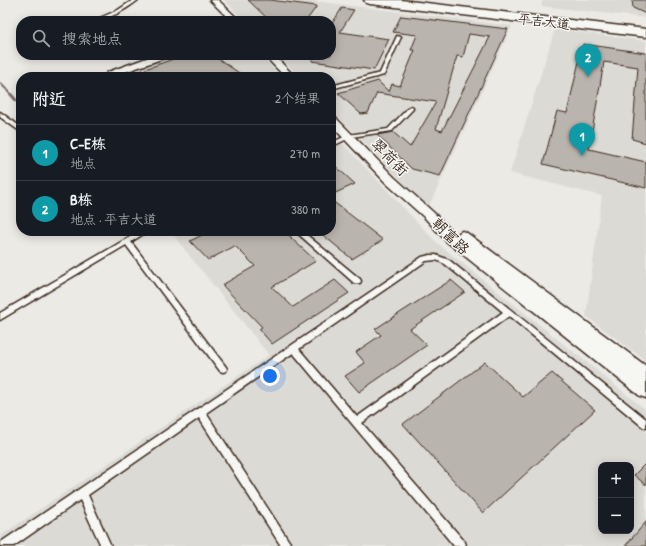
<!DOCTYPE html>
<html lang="zh">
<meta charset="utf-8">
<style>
:root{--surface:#171b24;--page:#242831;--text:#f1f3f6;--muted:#9ea1a6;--line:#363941;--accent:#d1495b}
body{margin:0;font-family:"Patrick Hand","LXGW WenKai TC",sans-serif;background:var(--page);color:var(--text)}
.controls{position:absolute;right:12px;bottom:12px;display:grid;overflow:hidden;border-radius:8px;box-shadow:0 2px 10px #0003}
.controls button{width:36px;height:36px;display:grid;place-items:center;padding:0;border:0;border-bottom:1px solid var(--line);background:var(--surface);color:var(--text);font:20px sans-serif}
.you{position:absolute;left:270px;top:376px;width:14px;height:14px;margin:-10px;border:3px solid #fff;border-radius:50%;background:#1a73e8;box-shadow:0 0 0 6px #1a73e833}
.badge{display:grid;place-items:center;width:26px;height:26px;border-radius:50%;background:var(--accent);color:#fff;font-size:13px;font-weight:700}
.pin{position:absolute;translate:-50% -33px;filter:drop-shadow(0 1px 2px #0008)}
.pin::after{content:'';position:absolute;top:21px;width:14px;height:12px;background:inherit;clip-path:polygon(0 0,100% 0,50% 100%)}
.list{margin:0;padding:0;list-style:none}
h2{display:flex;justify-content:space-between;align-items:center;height:52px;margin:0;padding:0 16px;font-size:17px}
h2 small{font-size:13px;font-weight:400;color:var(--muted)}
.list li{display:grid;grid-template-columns:26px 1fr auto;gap:12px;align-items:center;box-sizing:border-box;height:56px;padding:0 16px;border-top:1px solid var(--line)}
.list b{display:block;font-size:15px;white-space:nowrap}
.list p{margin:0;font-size:13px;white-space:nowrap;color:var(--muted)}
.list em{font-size:13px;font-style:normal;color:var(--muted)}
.icon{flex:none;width:22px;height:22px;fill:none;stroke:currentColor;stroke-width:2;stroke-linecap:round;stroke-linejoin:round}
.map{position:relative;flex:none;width:646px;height:546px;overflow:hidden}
.search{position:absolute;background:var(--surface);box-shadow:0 2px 10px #0003;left:16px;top:16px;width:320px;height:44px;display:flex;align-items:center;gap:10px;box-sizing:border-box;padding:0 14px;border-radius:16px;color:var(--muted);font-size:15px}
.panel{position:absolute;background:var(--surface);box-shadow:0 2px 10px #0003;left:16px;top:72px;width:320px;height:164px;border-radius:16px}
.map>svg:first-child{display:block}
</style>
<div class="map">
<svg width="646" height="546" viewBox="0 0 646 546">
<rect width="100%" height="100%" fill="#ebeae5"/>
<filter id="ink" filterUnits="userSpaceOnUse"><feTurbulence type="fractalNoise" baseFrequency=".025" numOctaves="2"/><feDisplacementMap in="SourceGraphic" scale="8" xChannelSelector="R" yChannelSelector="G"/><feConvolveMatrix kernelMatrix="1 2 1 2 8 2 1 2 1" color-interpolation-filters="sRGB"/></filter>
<g filter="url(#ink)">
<!-- built -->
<path fill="#dcdad4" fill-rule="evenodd" d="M224,0H306L512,26L428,208L331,109V77H300L278,55H331V21H245Z
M543,0H646V18L541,6Z
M555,29L646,41V361L586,316L602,196L510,173Z
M172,55H260L281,77H109Z
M331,131L436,242L646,410V546H0V536L269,355L170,231H331ZM601,465H631V531H601Z"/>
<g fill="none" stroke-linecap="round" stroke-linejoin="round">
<!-- stream-far1 -->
<path stroke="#7c7167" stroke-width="2" d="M0,83L9,92"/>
<!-- stream -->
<path stroke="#7c7167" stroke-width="3" d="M8,91L21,106"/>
</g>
<!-- building -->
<path fill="#bab4ae" stroke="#3b2a1e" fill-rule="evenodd" d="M248,0H270L317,6L306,21H270Z
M632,0H646V14L633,8Z
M342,8L354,10L340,32L389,39L374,70L312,61V55H331V25Z
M401,16L508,29L440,176L412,169L377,135L393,132L410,147L436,102L377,93L368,113L361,114L338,93L378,81L389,92L392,84L400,86L415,50H411L417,35L393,32ZM469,34L490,37L442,131L436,129L457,56L463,57Z
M583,44L646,53V143L632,139L638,67L604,62L589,149L646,162V188L543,164L557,111L567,113Z
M184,55H213L245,77H126V76Z
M331,162L355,184L331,195Z
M331,200L383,240L352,259L318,231H331Z
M210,231H284L292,238H291L316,261L272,287L293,307L335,280L349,293L272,344L259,329L262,327L222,285L255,266L235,246L208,260L190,241Z
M451,280L465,292L410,329L427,345L359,392L345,376L365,363L356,352L381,335L375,329Z
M485,362L523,397L552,373L595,410L483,513L403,424Z
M646,463V485L634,475Z
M646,522V546H625Z"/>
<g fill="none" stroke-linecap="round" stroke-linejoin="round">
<!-- service casing -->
<g stroke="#3b2a1e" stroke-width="3">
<path id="service" d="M133,0H138C127,9 107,21 93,21L118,10Z
M397,36L401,37L384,75L331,89V86L380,73Z
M411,106L413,107V109L392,131L351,137L331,147V143L348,135L388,129L409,107Z
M0,112L21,127V132L0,117Z
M140,231H148L131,242L226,367L227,369L226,371L223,372L220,371L126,245L0,320V313Z
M295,231H302L360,279L361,281L360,283H354Z
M436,255L449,260L646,419V428L643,427L509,316L362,423L465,542L466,546H454L293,353L206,413L292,546H281L199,418L88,495L111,546H101L80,500L14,546H0L1,542L422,257L430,255ZM436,260L445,264L503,312L357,417L299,349L426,261Z"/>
</g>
<!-- minor casing -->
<g stroke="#3b2a1e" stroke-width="3">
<path id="minor" d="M210,0H218L240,21H231Z
M155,55H169L167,57L114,76H108L106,74L108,72Z
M264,55H274L295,77H285Z
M331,116L335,117L394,177L433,212L456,235L462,231L467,233L646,366V398L640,396L446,241L425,218L386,183L331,125Z"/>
</g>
<!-- primary casing -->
<g stroke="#3b2a1e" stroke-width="3">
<path id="primary" d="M364,0H401L646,29V37L370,4L366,3Z"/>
</g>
<!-- service -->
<use href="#service" fill="#f6f6f2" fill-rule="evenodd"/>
<!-- minor -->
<use href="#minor" fill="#f6f6f2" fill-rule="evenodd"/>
<!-- primary -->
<use href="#primary" fill="#f6f6f2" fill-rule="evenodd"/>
</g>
</g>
<g text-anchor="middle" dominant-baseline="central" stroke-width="3" stroke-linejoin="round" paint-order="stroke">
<!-- far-street labels -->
<g font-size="13" fill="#3b2a1e" stroke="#f6f6f2">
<text transform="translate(544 21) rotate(7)">平吉大道</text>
</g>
<!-- street labels -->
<g font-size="15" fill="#3b2a1e" stroke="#f6f6f2">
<text transform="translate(390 157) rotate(45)">翠荷街</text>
<text transform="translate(451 236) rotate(44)">朝富路</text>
</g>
</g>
</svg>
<div class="controls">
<button>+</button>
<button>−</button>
</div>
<div class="you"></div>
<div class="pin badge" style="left:582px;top:156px;background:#0f9aa8">1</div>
<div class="pin badge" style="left:588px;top:77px;background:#0f9aa8">2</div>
<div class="search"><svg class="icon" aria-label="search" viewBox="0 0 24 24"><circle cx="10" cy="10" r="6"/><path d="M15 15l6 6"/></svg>搜索地点</div>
<section class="panel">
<h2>附近<small>2个结果</small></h2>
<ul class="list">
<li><span class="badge" style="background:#0f9aa8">1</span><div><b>C-E栋</b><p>地点</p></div><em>270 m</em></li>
<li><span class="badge" style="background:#0f9aa8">2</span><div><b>B栋</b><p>地点 · 平吉大道</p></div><em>380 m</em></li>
</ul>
</section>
</div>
